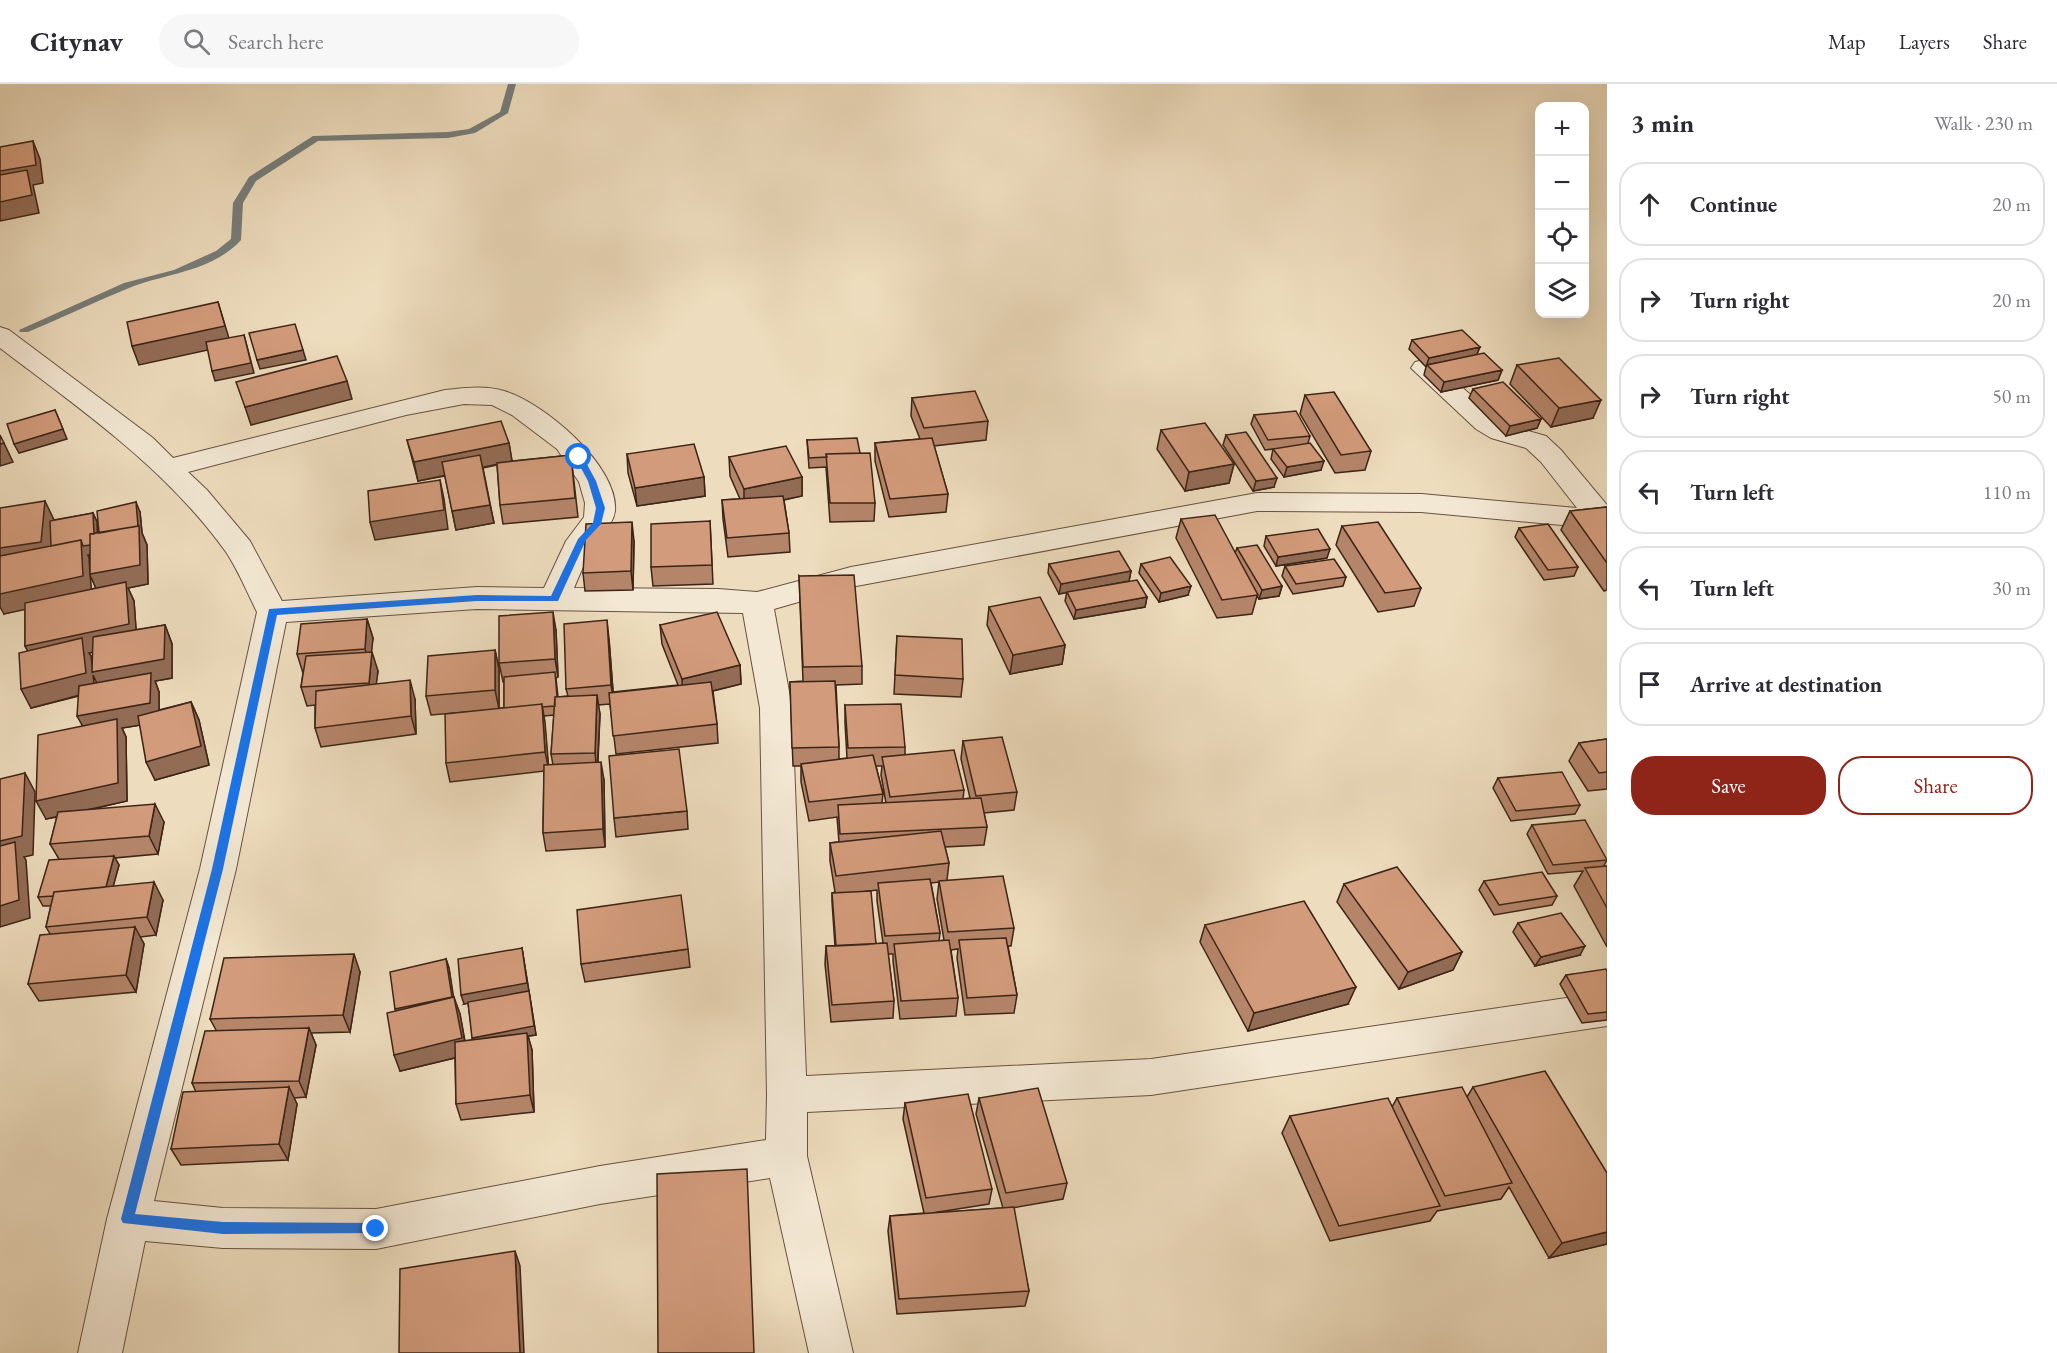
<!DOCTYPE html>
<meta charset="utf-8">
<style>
:root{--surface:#fff;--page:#f7f7f7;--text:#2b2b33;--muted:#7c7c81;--line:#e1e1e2;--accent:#8f2418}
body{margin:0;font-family:"EB Garamond",serif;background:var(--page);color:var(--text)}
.controls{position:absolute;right:18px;top:18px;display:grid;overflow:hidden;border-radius:12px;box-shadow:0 6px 24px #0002}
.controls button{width:54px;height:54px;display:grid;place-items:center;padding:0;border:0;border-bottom:2px solid var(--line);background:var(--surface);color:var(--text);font:30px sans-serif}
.stop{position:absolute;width:18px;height:18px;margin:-14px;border:4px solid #1a73e8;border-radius:50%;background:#fff}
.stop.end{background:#1a73e8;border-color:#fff;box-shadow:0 2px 6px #0008}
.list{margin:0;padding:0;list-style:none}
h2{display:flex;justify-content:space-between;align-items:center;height:78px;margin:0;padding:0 24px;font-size:26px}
h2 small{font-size:20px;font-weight:400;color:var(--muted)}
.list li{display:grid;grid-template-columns:39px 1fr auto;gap:18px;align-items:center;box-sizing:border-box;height:84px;margin:0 12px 12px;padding:0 12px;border:2px solid var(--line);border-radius:24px}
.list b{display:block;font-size:22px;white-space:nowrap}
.list em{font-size:20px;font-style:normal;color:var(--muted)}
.actions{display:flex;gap:12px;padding:18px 24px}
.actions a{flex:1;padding:14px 0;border:2px solid var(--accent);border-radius:24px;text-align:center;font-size:21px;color:var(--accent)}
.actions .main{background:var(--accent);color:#fff}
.icon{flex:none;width:33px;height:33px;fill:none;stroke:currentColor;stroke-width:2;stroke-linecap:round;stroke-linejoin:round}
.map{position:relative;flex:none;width:1607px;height:1269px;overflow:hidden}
header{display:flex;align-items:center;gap:36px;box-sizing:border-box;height:84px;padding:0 30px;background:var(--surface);border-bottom:2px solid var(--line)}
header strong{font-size:28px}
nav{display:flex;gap:33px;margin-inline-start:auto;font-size:21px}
.search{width:420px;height:54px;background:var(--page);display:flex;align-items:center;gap:15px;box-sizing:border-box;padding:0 21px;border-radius:33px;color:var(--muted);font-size:22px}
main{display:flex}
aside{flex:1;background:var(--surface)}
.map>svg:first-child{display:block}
</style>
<header>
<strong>Citynav</strong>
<div class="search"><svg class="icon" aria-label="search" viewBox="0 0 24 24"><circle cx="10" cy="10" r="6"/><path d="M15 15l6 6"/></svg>Search here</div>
<nav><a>Map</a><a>Layers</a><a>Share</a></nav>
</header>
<main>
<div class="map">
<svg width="1607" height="1269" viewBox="0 0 1607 1269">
<rect width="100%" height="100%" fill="#eddcbd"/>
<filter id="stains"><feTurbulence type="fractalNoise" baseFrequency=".00333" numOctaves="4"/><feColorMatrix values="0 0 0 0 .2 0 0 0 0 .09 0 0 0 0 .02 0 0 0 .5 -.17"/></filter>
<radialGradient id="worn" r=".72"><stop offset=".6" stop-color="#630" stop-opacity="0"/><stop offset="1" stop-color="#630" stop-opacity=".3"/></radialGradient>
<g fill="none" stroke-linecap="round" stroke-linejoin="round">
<!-- stream -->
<path fill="#777d7a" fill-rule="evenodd" d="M508,0H516L508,29L475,49L448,54L318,57L256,97L243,119L241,156C212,188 166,189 129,204C95,218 61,234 28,248H20L19,246L124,199L174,186L216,167L231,155L233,119L249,93L313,52L448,48L469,45L500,28Z"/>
<!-- minor casing -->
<g stroke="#685240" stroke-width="2">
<path id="minor" d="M0,243L9,246L153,354L173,374L445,306C465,304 485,301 504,307C543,318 619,382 615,427C613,442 600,450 593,462C586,475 580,490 574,504L718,505L757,508L851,483L1257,409L1421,410L1577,424L1541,378L1526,364L1491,354L1476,345L1411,284L1415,278L1424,276L1433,278L1496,333L1511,342L1546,352L1561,366L1607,421V451L1597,448L1594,444L1421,428L1257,427L851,503L774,525L792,624L806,992L1151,975L1607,908V942L1151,1011L807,1028V1072L853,1269H809L770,1094L600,1120L376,1165L223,1164L145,1157L122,1269H78L107,1135L200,785L257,528C247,508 238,486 226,468C166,384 80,325 0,264ZM464,320L492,321L512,331L557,365L579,398L585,419L584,433L566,457L544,504L477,503L282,517L250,457L207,406L188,388L406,331ZM477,525L743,529L760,624L767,1011L766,1056L600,1082L376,1125L223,1124L154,1117L236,785L286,538Z"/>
</g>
<!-- minor -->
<use href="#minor" fill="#f3e8d4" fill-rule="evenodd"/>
</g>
<!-- wall -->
<path fill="#b5856a" stroke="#3c2417" stroke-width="1.5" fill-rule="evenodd" d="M1412,256L1480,263L1477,270L1502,286L1498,296L1441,308L1424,291L1426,283L1409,265Z
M1517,281L1593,334L1551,343L1510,300Z
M1473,305L1541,335L1537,344L1506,352L1469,314Z
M1305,311L1371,367L1365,386L1335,389L1300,330Z
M912,314L988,337L986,356L934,362L948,410L946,428L889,433L875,377V359L920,355L911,332Z
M1254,331L1310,352L1308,359L1321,386L1284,393L1271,375L1273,365L1265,366L1251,340Z
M1161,346L1234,380L1229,399L1185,407L1157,365Z
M1226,351L1274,403L1253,407L1223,361Z
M407,356L509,359L512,377L571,371L578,433L503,440L500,421L497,381L483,384L494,439L456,446L445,392L418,397Z
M807,356L860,369L875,419L874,437L830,438L826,383L809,384Z
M627,370L704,393L705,412L637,422L628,389Z
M729,373L802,393V412L784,416L789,449L790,468L728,473L723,435L722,416L740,415L730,392Z
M1607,423V506L1604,507L1561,446L1570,427Z
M140,428L142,449L147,461L148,500L128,504L134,517L136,546L165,541L172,560V594L155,597L159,608V626L191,618L199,636L209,681L155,696L140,641L122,644L126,653L127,717L93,725L164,738L158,770L115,774L119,781L113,802L163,816L156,851L140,853L144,860L136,908L39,917L28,900L50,850L46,843L51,822H43L38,813L59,775L50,760L57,733L46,735L82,642L79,612L31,624L28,567L25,562V525L4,530L54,436L93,429L97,438V449ZM88,471H90V489L89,474ZM90,491L96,504L91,505ZM93,568L92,581L91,572L89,569Z
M1181,435L1235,469L1237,464L1282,502L1279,512L1259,515L1257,512L1252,530L1217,534L1176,454Z
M710,437L713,500L653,502L651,483Z
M1342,442L1421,504L1414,522L1378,528L1336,461Z
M1519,444L1578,483L1574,492L1544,496L1515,453Z
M1266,452L1327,474L1276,482L1264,462Z
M634,457L633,506L585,507L583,489Z
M1049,480L1131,487L1129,497L1147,513L1145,523L1074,535L1065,517L1067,508L1059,510L1048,489Z
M1141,480L1188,511L1159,518L1139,489Z
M1285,482L1346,493L1343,502L1293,510L1282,492Z
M799,492L862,582V600L836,601L839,663V675L847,674L845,639V621L905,663V671L964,706L963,715L970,714L961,675L963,657L1017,708L1014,726L984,729L987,743L984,761L945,763L949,779L947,796L1014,844L1011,862H1008L1017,911L1014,929L965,931L957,874L958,865L951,866L958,914L956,932L900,935L893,877V870H888L894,917L893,934L831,938L825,880L826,862H835L832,818V809L835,808L830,777V759L839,758L837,733L809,737L801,698V682H793L790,598L803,597ZM876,682H882L881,691L886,719H882L883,710ZM939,798L937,815L944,856L939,857L940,849L931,799ZM877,806V817L883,859L876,860L861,808Z
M989,523L1065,561L1062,580L1010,590L987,541Z
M367,535L373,554L371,568L378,587L376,600L415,615L416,650L321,663L315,644V621L307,622L301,603L303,589L297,570Z
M660,541L740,581L741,600L713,607L717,640L718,659L616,670L610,620L598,621L600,630L598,678L604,696L605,763L546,767L543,749L544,687L450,698L446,679L466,628L431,631L426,612L495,566L499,585V624H504V598H503L499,579L556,546L558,593L556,594L558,613L568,612L566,605L609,555L613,608L678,601L662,560ZM554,631L551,670L553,681H548L544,632Z
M897,552L963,595L961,613L894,610Z
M1607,655V705L1588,707L1569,677L1579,659Z
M1498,694L1580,721L1575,730L1511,737L1493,704Z
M687,727L688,745L616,753L614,734Z
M1532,741L1607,776L1603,783L1607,782V863L1574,802L1583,787L1548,790L1527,750Z
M1484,797L1557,812L1552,821L1494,831L1479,806Z
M1344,800L1462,868L1453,886L1399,905L1337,818Z
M1518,839L1580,871L1535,882L1513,848Z
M1205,841L1348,920L1248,947L1200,858Z
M522,864L536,951L528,952L532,966L534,1028L461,1036L456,1020L455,974L400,987L396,927L446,875L449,884L453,913L460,930L465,957L473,956L468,919L464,920Z
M688,865L690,883L585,898L581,880Z
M1607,887V936L1582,939L1560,900L1566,891Z
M360,888L350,948L311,949L316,961L306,1013L294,1014L297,1020L288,1076L181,1081L171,1065L196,1008L192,999L216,946L210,935Z
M1473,1003L1607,1160L1549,1174L1509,1103L1501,1115L1437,1127L1430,1137L1330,1157L1282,1049L1290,1032L1392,1023L1397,1014L1467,1013Z
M979,1014L1067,1099L1063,1115L1012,1124L1029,1207L1025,1222L897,1230L888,1147L890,1132L924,1129L903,1035L905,1019L992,1105L989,1120L932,1129L1003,1124L976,1030Z"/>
<!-- shaded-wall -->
<path fill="#936c56" stroke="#3c2417" stroke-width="1.5" d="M33,57L40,75L43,99L33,101L39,129L0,137V87Z
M218,218L231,261L139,281L132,262Z
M244,251L254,289L215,297L212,287Z
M1480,263L1476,272L1427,281L1426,283L1429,274Z
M303,266L306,276L260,285L257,276Z
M1502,286L1498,296L1441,308L1444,298Z
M347,297L352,315L251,341L245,323Z
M1601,316L1593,334L1551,343L1559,324Z
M55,326L67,355L19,369L14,360Z
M1541,335L1537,344L1506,352L1510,342Z
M4,359L13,378L0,382V360Z
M509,359L512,377L418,397L414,378Z
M1324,377L1321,386L1284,393L1287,383Z
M1234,380L1229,399L1185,407L1189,388Z
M704,393L705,412L637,422L635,404Z
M802,393V412L744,424V405Z
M1277,394L1274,403L1253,407L1256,397Z
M440,396L444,415L448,445L375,456L370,438Z
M45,417L54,436L50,477H0V464Z
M136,418L140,428L142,449L147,461L148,500L128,504L134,517L137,558L89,569L91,572L93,588L165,541L172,560V594L155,597L159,608V638L122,644L126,653L127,717L46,735L36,717L87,650L77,632L101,607L93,591L95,607L31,624L21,605L35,580L25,562L98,509L90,491L92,511L4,530L0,523V510L81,456L93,429L97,438L98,469L88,471L89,474L90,490Z
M490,421L494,439L456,446L452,427Z
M632,438L634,457L633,506L631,487Z
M1330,465L1327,474L1276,482L1278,473Z
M1131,487L1129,497L1059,510L1061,500Z
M1191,502L1188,511L1159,518L1161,509Z
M1282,502L1279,512L1259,515L1262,506Z
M1147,513L1145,523L1074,535L1076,526Z
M553,528L556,546L558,593L555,575Z
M367,535L373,554L370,583L365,565Z
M607,536L609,555L614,619L611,601Z
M1065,561L1062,580L1010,590L1013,571Z
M495,566L499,585V625L495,606Z
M372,568L378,587L374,618L369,599Z
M740,581L741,600L683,614L682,595Z
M410,596L415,615L416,650L411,632Z
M597,611L600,630L597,688L595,669Z
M191,618L199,636L209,681L155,696L146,678Z
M542,620L545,638L549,687L545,668Z
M601,678L604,696L605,763L603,745Z
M25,689L35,708L33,771L24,773L26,776L30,834L0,843V757Z
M155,720L164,738L158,770L149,752Z
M114,772L119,781L109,818L104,809Z
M154,798L163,816L156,851L147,833Z
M135,843L144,860L136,908L126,891Z
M1585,862L1580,871L1535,882L1541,873Z
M522,864L529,908L464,920L461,911Z
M1462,868L1453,886L1399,905L1408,888Z
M354,870L360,888L350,948L343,931Z
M446,875L449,884L455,922L398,934L395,925Z
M1356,903L1348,920L1248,947L1254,929Z
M529,907L536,951L528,952L532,966L534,1028L530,1011L475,962L472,954Z
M454,913L460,930L467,971L400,987L394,971Z
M309,944L316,961L306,1013L299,997Z
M289,1003L297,1020L288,1076L279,1060Z
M1607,1148V1160L1549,1174L1562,1159Z
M515,1167L520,1182L524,1269H520Z"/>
<!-- building -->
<path fill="#d29b7b" stroke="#3c2417" stroke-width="1.5" d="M33,57L36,81L0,87V63Z
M27,86L32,111L0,118V91Z
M218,218L225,242L132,262L127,238Z
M295,240L303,266L257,276L249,249Z
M1462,246L1480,263L1429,274L1412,256Z
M244,251L251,279L212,287L206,258Z
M1484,269L1502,286L1444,298L1427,281Z
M337,272L347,297L245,323L236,298Z
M1559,274L1601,316L1559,324L1517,281Z
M1503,298L1541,335L1510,342L1473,305Z
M975,307L988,337L924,344L912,314Z
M1334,308L1371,367L1341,371L1305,311Z
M55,326L63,345L14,360L7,340Z
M1296,327L1310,352L1268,356L1254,331Z
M501,337L509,359L414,378L407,356Z
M1205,339L1234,380L1189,388L1161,346Z
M1246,348L1277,394L1256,397L1226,351Z
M0,351L4,359L0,360Z
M857,354L860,369L826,370L827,373L809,374L807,356Z
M932,354L948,410L890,415L875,359Z
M1310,359L1324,377L1287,383L1273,365Z
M694,360L704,393L635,404L627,370Z
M786,362L802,393L744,405L729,373Z
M870,369L875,419H830L826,370Z
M480,371L490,421L452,427L442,378Z
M571,371L575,414L500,421L497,379Z
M440,396L444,426L370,438L368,407Z
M783,412L789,449L727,454L722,416Z
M45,417L41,458L0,464V424Z
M136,418L138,442L99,449L97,427Z
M1607,423V479L1570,427Z
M93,429L94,450H90V461L83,462L81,456L51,462L50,437Z
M1215,431L1258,511L1222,516L1181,435Z
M710,437L712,481L651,483V440Z
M632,438L631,487L583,489L586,440Z
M1378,438L1421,504L1385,509L1342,442Z
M1548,440L1578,483L1548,486L1519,444Z
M139,442L140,481L90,490V450Z
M1318,445L1330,465L1278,473L1266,452Z
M81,456L83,492L0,510V472Z
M1257,461L1282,502L1262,506L1237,464Z
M1119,467L1131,487L1061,500L1049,480Z
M1170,473L1191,502L1161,509L1141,480Z
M1334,475L1346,493L1296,500L1285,482Z
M854,491L862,582L803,583L799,492Z
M1137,496L1147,513L1076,526L1067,508Z
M126,498L129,540L25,562V519Z
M1040,513L1065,561L1013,571L989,523Z
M553,528L555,575L499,579V532Z
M717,528L740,581L682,595L660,541Z
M367,535L365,565L297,570L301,540Z
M607,536L611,601L566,605L564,540Z
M165,541L164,575L92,588L93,553Z
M897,552L962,555L963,595L895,591Z
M82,554L86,589L21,605L19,569Z
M495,566V606L426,612L428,572Z
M372,568L369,599L301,603L306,572Z
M555,588L557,613H555V622L542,623V620L504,624V593Z
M151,589L150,619L77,632L79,602Z
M410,596L411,632L315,644L316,607Z
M835,597L839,663L792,664L790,598Z
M711,598L717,640L613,652L609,609Z
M597,611L595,669L551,670L555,613Z
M191,618L201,662L146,678L138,632Z
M542,620L545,668L446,679L445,630Z
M901,620L905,663L848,664L845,621Z
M117,635L118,699L36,717L38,651Z
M1002,653L1017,708L976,712L963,657Z
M1607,655V688L1599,689L1579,659Z
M679,665L687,727L614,734L609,672Z
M954,666L964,706L890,713L882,673Z
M873,671L883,710L809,718L801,680Z
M601,678L603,745L543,749L544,681Z
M1562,688L1580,721L1516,727L1498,694Z
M25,689L22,752L0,757V695Z
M981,714L987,743L840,750L838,721Z
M155,720L149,752L50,760L58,728Z
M1585,736L1607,776L1553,781L1532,741Z
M941,747L949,779L836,792L830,759Z
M15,758L19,816L0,822V762Z
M114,772L106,803L54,808L53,812L38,813L49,776Z
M1607,782V824L1585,784Z
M1397,783L1462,868L1408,888L1344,800Z
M1542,788L1557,812L1499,821L1484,797Z
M1003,792L1014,844L948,848L939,797Z
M930,795L940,849L885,852L878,799Z
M154,798L147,833L46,843L54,808Z
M871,807L876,860L836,862L832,809Z
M681,811L688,865L581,880L577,826Z
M1304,817L1356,903L1254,929L1205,841Z
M1561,829L1585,862L1541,873L1518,839Z
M135,843L126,891L28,900L40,851Z
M1006,854L1017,911L967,914L959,856Z
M949,856L958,914L901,917L894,860Z
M887,859L894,917L832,921L826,862Z
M522,864L527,899L461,911L458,875Z
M354,870L343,931L210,935L224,874Z
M446,875L452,913L395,925L390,888Z
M1606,885L1607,887V928L1588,930L1566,891Z
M529,907L534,942L472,954L468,918Z
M454,913L462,954L394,971L387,929Z
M309,944L299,997L192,999L205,947Z
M527,949L530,1011L456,1020L455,958Z
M1545,987L1607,1089V1148L1562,1159L1473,1003Z
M289,1003L279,1060L171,1065L183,1008Z
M1462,1003L1512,1099L1445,1112L1397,1014Z
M1038,1004L1067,1099L1006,1109L979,1014Z
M968,1010L992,1105L926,1114L905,1019Z
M1388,1014L1440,1122L1339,1142L1290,1032Z
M747,1085L754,1269H658L657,1090Z
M1014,1123L1029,1207L899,1215L890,1132Z
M515,1167L520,1269H399L400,1185Z"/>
<!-- route -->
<path fill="#1a73e8" d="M579,370L583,373L596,397L605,424L601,440L586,456L558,517H477L277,531L223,785L135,1130L223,1138L376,1139L383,1145L381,1149L223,1150L123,1139L121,1135L212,785L269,525L477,511L551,512L578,455L593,439L596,424L588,397L575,373Z"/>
<rect width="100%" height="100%" filter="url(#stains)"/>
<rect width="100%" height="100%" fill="url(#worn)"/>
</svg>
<div class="controls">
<button>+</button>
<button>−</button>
<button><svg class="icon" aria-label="locate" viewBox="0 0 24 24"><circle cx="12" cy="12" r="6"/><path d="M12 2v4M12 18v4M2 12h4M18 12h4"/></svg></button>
<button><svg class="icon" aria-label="layers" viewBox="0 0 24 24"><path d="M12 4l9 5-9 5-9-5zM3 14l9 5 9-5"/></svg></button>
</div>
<div class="stop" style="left:579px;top:373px"></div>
<div class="stop end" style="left:376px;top:1145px"></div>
</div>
<aside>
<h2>3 min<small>Walk · 230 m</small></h2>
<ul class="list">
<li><svg class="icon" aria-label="ahead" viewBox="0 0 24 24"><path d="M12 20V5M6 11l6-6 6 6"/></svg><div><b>Continue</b></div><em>20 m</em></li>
<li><svg class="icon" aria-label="right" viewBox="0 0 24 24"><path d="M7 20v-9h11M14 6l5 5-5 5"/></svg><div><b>Turn right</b></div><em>20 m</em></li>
<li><svg class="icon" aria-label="right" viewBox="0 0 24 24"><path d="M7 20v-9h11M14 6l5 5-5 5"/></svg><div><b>Turn right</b></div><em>50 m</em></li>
<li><svg class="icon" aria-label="left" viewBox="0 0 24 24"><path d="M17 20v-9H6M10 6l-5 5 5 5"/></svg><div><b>Turn left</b></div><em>110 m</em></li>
<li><svg class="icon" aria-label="left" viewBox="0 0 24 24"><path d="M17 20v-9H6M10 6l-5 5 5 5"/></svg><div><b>Turn left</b></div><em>30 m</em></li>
<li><svg class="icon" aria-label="arrive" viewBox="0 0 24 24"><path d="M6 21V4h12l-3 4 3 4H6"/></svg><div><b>Arrive at destination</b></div></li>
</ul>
<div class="actions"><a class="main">Save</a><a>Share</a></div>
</aside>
</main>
